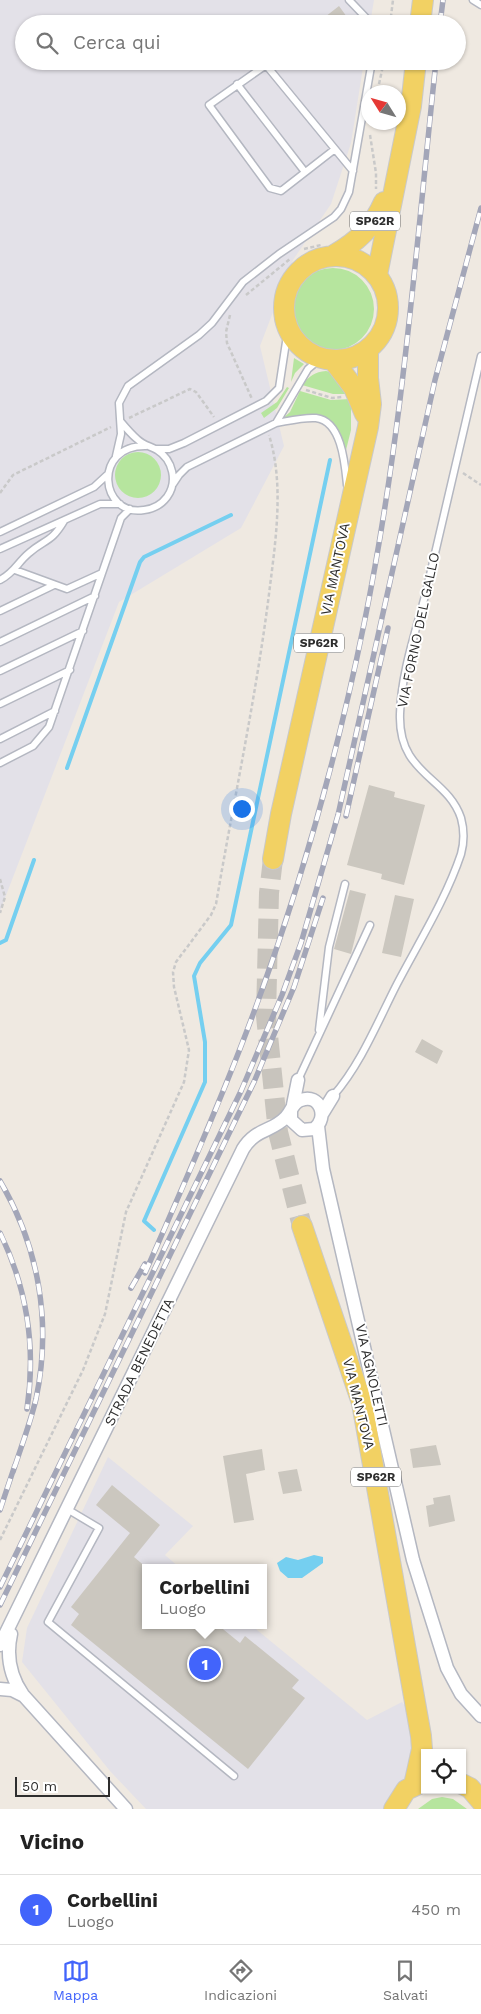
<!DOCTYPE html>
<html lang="it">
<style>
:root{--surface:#fff;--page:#f6f6f6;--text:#222;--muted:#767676;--line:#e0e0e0;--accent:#4264fb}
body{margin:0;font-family:"Work Sans",sans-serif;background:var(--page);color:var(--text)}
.controls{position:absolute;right:15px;bottom:15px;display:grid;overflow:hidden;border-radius:0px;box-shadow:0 1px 4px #0004}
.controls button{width:45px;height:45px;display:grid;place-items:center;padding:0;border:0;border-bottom:1px solid var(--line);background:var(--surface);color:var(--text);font:25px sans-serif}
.compass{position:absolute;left:361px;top:85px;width:45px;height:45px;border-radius:50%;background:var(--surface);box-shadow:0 1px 4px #0004;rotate:307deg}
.scale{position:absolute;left:15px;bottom:12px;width:95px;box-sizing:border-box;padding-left:5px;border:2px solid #2e2e2e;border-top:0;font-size:14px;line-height:18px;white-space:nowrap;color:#2e2e2e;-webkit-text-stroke:4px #fff;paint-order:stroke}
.you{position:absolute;left:241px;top:808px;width:18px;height:18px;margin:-12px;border:4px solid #fff;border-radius:50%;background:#1a73e8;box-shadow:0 0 0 8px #1a73e833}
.badge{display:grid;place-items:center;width:32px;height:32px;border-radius:50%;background:var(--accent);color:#fff;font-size:16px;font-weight:700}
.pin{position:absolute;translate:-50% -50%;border:2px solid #fff;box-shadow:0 1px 5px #0006}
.popup{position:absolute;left:142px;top:1564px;width:125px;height:65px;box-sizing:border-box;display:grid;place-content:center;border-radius:0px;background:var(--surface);filter:drop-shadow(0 1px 4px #0005);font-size:16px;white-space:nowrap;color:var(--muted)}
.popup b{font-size:19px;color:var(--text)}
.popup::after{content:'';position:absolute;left:50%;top:100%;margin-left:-10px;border:10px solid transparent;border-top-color:var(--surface)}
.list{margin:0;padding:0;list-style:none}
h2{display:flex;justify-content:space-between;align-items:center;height:65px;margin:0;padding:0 20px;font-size:21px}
h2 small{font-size:16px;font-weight:400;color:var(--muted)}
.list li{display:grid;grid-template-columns:32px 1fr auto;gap:15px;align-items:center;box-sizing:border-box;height:70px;padding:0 20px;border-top:1px solid var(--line)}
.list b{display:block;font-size:19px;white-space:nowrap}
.list p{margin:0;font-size:16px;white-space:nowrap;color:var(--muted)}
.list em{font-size:16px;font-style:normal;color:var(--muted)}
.icon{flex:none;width:28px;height:28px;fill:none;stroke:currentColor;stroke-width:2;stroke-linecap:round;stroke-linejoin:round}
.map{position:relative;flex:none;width:481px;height:1809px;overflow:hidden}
.search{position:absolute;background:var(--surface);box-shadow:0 1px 4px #0004;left:15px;right:15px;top:15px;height:55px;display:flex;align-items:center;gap:12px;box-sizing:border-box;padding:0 18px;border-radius:28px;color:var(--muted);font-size:19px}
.sheet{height:135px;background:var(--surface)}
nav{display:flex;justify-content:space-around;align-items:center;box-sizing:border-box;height:70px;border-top:1px solid var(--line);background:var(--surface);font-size:14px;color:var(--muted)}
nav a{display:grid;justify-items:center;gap:2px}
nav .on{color:var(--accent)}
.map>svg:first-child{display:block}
</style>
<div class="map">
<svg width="481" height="1809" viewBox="0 0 481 1809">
<rect width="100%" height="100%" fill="#efe9e1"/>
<!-- industrial -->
<path fill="#e3e1e8" d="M0,0H374L370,24H24V61H364L351,143L331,204L293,260L260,346L284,446L241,528L119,602L0,911Z
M108,1457L193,1526L165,1555L180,1568H146V1625H251L367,1720L402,1702L408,1709L415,1742L406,1779L385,1809H146L110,1771L22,1662L27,1628Z"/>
<!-- green -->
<path fill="#b6e59e" d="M292 309a41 41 0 1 1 82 0a41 41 0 1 1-82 0Z
M294,358L304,364L295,373L291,382Z
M326,371L334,373L349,394H333L302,385C309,376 315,372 326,371Z
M287,387L289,388L277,408L264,418L261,413L277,402Z
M300,391L331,400L351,399V430L346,450C336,415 313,410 281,420L290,412Z
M115 475a23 23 0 1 1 46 0a23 23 0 1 1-46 0Z
M442,1797L453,1799L467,1809H418L432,1799Z"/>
<!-- water -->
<path fill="#75cff0" d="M314,1555L323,1557V1563L302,1578H288L280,1571L277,1563L286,1557L298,1560Z"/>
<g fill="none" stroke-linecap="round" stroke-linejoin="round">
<!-- stream -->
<path stroke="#75cff0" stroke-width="4" d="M67,768L140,562L144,557L231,515
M0,943L6,940L34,860
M154,1230L144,1221L205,1082V1042L194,976L200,963L231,925L330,460"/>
</g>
<!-- building -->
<path fill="#cbc7bf" d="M339,6L352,24H316Z
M369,785L395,792L394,797L425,805L404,885L381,879L382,874L347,865Z
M350,890L366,894L351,954L334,949Z
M395,895L414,899L401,957L382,953Z
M422,1039L443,1051L437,1064L415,1052Z
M436,1445L441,1465L413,1468L410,1449Z
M262,1449L265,1470L246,1474L254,1520L234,1523L223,1456Z
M297,1469L302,1491L283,1494L278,1472Z
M112,1485L160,1525L134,1557L146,1567V1625H218L240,1643L245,1636L299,1680L292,1688L305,1698L248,1769L71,1625L79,1614L71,1607L130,1533L96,1505Z
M450,1495L455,1521L429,1527L426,1506L434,1504L433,1498Z"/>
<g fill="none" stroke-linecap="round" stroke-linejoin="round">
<!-- primary-tunnel -->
<path stroke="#c8c4bd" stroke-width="20" stroke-dasharray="20 10" stroke-linecap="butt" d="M273,859L269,893L266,1016L278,1132L302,1226"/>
<!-- service casing -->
<g stroke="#b4b7c1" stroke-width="9">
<path id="service" d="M349,0L372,24
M473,0L481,5
M237,84L305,172
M335,149L281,191L270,188L209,105L266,65L353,171
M121,422C126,428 131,434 137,439C143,445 150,446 157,450C173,460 178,482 167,497C161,505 153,509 144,510C100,517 92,445 146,446
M276,423C288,421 303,417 316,418C342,421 345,465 347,485
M156,449H169L184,443L266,401L279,388L288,329
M116,456L121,434L119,403L128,386L199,335L212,323L243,282L279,254L334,217L341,209L349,192L372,61
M173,484L179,475L187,467L276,423L308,369L321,358
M0,532L94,487L107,475
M0,549L100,504H120
M15,570L67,589L102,573
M0,580C14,573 18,562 29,553C45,539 51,543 64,521
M0,611L54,585
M0,642L95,596
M0,671L83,631
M0,704L70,670
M0,739L55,711
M0,763L33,746L49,727L121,518L130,509
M319,1030L329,947L345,884
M298,1080L370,925
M333,1096C361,1064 378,1021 397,984C419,942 446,899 461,854C464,843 464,829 461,818C447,776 398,775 400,714C401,673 416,631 426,592C444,513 463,435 481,356
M67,1509L99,1528L48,1622L234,1776"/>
</g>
<!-- minor casing -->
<g stroke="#b4b7c1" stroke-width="15">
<path id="minor" d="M293,1105L298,1080
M322,1114L333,1096
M318,1126L323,1169L413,1560L447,1668L461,1694L481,1716
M11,1634C6,1656 10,1676 23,1695
M0,1645L243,1149C256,1128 272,1132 286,1117C292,1111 292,1103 301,1100C320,1093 329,1118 314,1129L302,1130L291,1120V1110
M0,1689L12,1690L24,1696L126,1809"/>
</g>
<!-- primary casing -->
<g stroke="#c9c9c9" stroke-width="22">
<path id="primary" d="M420,24L423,0
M334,255C358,241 373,227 384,202
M284 308a52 52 0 1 1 104 0a52 52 0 1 1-104 0Z
M377,275L411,106L416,61
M333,360L354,388L365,414
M273,859L281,814L368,427L371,404L368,378V349
M302,1226L362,1403L421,1736L422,1749L414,1785
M462,1784L470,1788L481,1801
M394,1809L406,1790L425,1781"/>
</g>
<!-- path -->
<path stroke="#c9c9c9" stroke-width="2.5" stroke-dasharray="4 2.5" stroke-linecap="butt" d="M390,24L393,0
M379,84L384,61
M370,135L376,173V189
M304,249L321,245
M246,295L290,259
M230,315L226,332L227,343L252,399
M306,390L332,398L342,397
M129,418L190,389L196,392L214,417
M463,473L481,485
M0,493L13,475L111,427
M0,879L5,897L0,913
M0,1540L83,1370L105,1314L126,1212L184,1082L189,1050L174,987L173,972L176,962L211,915L216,904C234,798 257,693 270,586C276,538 284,483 269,435"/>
<!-- service -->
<use href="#service" stroke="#fff" stroke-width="6"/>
<!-- minor -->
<use href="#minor" stroke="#fff" stroke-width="12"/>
<!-- primary -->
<use href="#primary" stroke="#f2d163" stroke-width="20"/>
<!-- rail casing -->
<g stroke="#a3a6b8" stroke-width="5.5">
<path id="rail" d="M440,24L443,0
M346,816L388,628
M0,1181C39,1247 52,1323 36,1399C30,1424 21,1447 13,1472
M0,1233C27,1288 36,1348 27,1409
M145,1273C179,1196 213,1119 243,1041C295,906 335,766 364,624C402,438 416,249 436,61
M131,1288L145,1264
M0,1510L15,1465
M0,1587L241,1091L282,995L301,943L338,815L435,380L481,208
M0,1605L254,1082L294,987L323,898"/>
</g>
<!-- rail -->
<use href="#rail" stroke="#fff" stroke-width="4" stroke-dasharray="11" stroke-linecap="butt"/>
</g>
<g text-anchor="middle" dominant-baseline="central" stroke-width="4" stroke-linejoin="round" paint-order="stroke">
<!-- shield labels -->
<g fill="#fff" stroke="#6d6d6d" stroke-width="1">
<rect x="350" y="211.5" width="50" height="19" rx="4"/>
<rect x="294" y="633.5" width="50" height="19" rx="4"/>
<rect x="351" y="1467.5" width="50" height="19" rx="4"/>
</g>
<g font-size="12" font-weight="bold" fill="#2e2e2e">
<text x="375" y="221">SP62R</text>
<text x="319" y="643">SP62R</text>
<text x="376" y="1477">SP62R</text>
</g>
<!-- street labels -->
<g font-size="14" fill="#2e2e2e" stroke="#fff">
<text transform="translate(335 569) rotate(-78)">VIA MANTOVA</text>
<text transform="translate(418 630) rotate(-78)">VIA FORNO DEL GALLO</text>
<text transform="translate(139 1362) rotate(-64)">STRADA BENEDETTA</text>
<text transform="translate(372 1375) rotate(77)">VIA AGNOLETTI</text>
<text transform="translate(359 1404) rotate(76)">VIA MANTOVA</text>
</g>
</g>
</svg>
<div class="controls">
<button><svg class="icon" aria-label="locate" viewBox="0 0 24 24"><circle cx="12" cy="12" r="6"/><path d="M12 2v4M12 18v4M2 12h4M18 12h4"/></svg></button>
</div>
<svg class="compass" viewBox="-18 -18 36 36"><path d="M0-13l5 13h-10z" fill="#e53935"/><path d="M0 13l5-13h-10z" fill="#767676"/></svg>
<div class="scale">50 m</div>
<div class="you"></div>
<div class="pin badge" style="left:205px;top:1664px">1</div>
<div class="popup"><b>Corbellini</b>Luogo</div>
<div class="search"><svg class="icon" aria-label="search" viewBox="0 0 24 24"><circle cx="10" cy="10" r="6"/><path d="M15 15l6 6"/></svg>Cerca qui</div>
</div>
<section class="sheet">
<h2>Vicino<small></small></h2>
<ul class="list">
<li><span class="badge">1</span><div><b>Corbellini</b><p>Luogo</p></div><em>450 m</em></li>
</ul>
</section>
<nav>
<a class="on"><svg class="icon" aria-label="map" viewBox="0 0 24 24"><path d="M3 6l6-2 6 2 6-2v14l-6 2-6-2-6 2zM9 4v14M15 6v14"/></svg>Mappa</a>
<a><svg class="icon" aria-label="directions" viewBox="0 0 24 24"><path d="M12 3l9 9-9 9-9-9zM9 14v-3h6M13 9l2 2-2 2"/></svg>Indicazioni</a>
<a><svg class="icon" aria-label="saved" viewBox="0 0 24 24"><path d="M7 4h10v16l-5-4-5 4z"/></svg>Salvati</a>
</nav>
